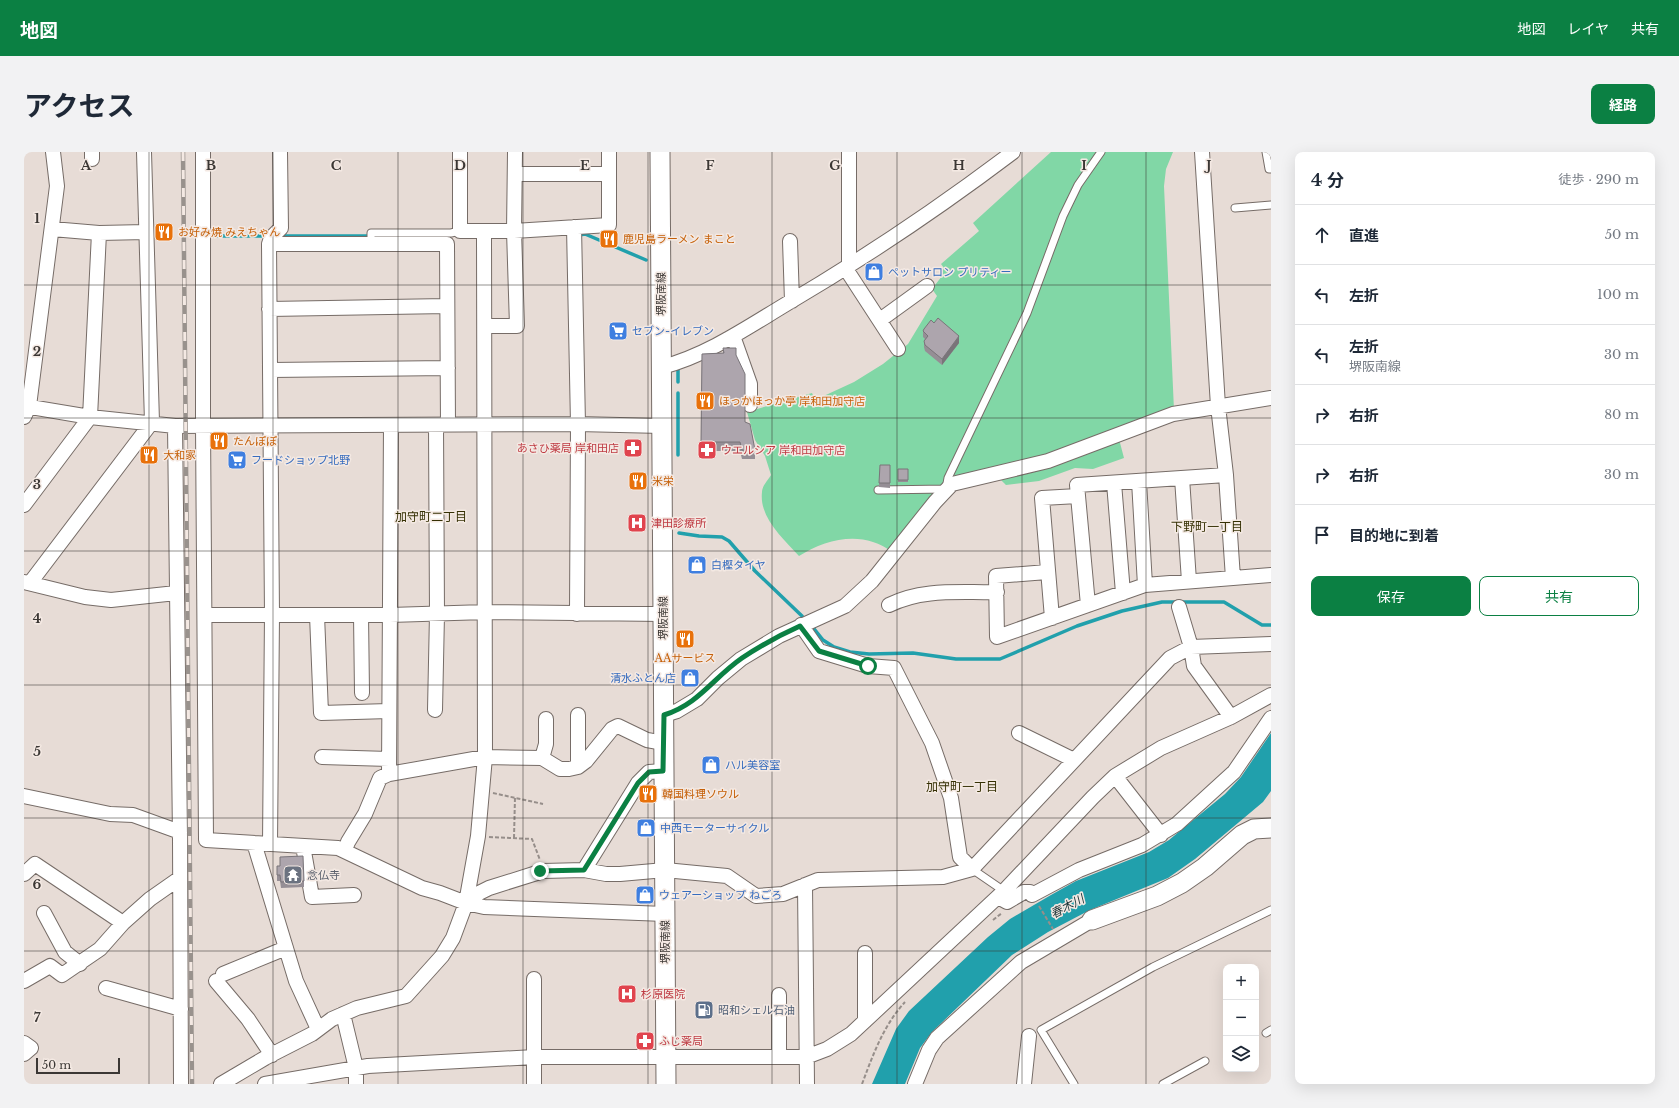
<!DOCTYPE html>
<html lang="ja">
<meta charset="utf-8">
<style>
:root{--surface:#fff;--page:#f2f2f3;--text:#1f2937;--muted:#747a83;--line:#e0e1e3;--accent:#0b8043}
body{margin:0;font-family:"Libre Baskerville","Noto Sans JP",serif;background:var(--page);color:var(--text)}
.controls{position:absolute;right:12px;bottom:12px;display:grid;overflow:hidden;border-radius:8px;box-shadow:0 4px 16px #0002}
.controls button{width:36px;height:36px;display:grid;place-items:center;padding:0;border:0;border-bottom:1px solid var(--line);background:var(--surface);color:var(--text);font:20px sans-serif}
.scale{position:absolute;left:12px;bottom:10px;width:84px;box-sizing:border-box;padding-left:4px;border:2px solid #3b3734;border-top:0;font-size:11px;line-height:14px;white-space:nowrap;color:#3b3734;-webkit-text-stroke:3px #f4e9e3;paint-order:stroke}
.stop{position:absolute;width:12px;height:12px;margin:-9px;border:3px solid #0b8043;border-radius:50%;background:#fff}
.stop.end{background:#0b8043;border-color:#fff;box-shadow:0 1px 4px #0008}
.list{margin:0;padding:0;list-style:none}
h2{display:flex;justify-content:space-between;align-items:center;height:52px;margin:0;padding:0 16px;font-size:17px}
h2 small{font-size:13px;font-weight:400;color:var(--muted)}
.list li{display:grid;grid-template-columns:26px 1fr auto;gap:12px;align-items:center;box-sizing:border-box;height:60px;padding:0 16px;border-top:1px solid var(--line)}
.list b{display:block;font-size:15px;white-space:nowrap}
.list p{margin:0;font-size:13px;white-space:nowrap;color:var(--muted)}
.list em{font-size:13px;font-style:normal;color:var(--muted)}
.actions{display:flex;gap:8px;padding:12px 16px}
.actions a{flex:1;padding:9px 0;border:1px solid var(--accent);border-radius:8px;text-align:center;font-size:14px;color:var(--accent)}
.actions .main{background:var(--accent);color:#fff}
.icon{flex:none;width:22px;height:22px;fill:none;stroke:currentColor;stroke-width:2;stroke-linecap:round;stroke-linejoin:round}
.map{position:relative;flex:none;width:1247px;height:932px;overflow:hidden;border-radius:8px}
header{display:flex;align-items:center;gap:24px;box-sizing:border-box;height:56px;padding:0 20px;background:var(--accent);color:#fff}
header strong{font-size:19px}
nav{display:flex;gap:22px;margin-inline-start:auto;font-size:14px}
.intro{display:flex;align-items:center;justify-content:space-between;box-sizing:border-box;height:96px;padding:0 24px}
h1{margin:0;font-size:28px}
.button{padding:10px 18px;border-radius:8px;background:var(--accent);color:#fff;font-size:14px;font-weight:700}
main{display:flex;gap:24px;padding:0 24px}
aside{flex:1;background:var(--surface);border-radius:8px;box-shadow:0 4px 16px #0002}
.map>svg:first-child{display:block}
</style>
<header>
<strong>地図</strong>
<nav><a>地図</a><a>レイヤ</a><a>共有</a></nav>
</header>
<div class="intro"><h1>アクセス</h1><a class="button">経路</a></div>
<main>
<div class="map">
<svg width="1247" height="932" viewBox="0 0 1247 932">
<rect width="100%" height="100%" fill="#e7dcd6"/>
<!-- green -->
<path fill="#81d7a6" d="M1027,0H1149L1142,17L1140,34L1150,258L1095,287L1100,306L1069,317L1051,316L1015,329L982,333L975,326L929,328L868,400C840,378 803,386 775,404C759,386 735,366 738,340C738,334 744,328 747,323L741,304L731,288L723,260L788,241L791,248L830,230L859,212L884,192L913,144L908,137L918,124L917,121L920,116L917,112L955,79L949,71Z"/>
<!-- water -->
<path fill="#21a0ac" d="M1247,581V639L1239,650L1171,707L1144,726L1066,758L1024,780L988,803L908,880L896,896L881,932H848L872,877L885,859L964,785L986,767L1027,743L1052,729L1125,700L1145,688L1201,642L1217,625Z"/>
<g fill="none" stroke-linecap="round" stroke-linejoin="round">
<!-- stream -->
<path stroke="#21a0ac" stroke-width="3.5" d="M555,83L561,82L622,108
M184,84H242
M259,84H344
M654,216V230
M654,241V303
M655,381L675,384L698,385L705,389L731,419L778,464
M787,473L799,488L810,495L826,500L845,502L889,501L932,507H976L1053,474L1098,459L1138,450H1200L1238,473H1247"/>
<!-- lane casing -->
<g stroke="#766c67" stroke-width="9">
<path id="lane" d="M1242,0L1245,17H1247
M1211,56L1247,53
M347,92V81H427L436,79
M854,338L922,337L924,326L1003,161L1039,64L1054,33L1077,0
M948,717L980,739
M1242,881L1247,878
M1050,932L1017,878L1129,815L1247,758
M1139,932L1181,909"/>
</g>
<!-- street casing -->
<g stroke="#766c67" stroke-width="16">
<path id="street" d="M68,0V7
M179,0V274L182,688L314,696L398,736L416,741L442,751L460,755L641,762
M436,0V79H490L585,73V0
M825,0V115
M1178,0L1194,254L1202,323L1209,426
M491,22H585
M550,75L554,272L553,462
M28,77L75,81L122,80
M766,89L768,149
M245,92H423L424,273
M822,117L874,197
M245,157L423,154
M856,168L903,134
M461,174H493L490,79L491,0
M709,184L726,232V253
M638,215C681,204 721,177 759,154C839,107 915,56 989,0
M247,218L424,216
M0,254L66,265L151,274L554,272L638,274
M0,265L5,254L33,34L29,0
M151,274L156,685L157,932
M1158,326L1165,429
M1115,329L1121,433
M1090,331L1099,441
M0,353L66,265L75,81
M1023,420L972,424L973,485L1121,433L1247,423
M0,430L61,445L87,448L152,441
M6,431L128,270L120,0
M865,453C899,436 936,441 973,440
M1064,453L1053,333L1202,323
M1155,455L1167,495L1170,514L1207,565
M181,463H366L462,460L640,462
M293,463L297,561L365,559
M337,463L338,541
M1028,466L1018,346L1054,344
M777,473L795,499L844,514L870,516L908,591L927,646L936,705L948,717
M411,558L413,462L412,273
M554,563V615
M640,563L653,559L673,547L694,526L717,507L755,484L821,454L848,429L911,350L928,332L1024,309L1149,262L1247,246
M995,581L1050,608
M298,605L365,607
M518,606L522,592V567
M365,622L367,273
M1091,624L1137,683
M0,644L86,662L109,663L156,680
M230,691L272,829L294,877
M246,692L248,463L245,92L247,86L257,76L256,0
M279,694L288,745L330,743
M321,698L324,690L341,662L356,626L365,622L461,605L518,606L536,617H545L554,615L562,609L588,577L594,574L623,588L640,591
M560,718L614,631L625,620L639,619
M0,722L11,712L99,771
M781,733L783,932
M974,745L983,750L1000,740H1006L1008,743L1055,718L1118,693L1153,672L1210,620L1247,566
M443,747L465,736L519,719L560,718L582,722H596L641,718L703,724L732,744L759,742L794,728L919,725L948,717L1146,506L1167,495L1247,492
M20,761L41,800L56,812
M841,801V869
M199,822L262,796
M510,827V932
M0,829L26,814L38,823L76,797L99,771L126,747L156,726
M192,829L224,867L248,903
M82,836L157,857
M755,843V905
M319,862L332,916V932
M0,891L7,896L0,902
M197,932L241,906L288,882L308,867L333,856L382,844L418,804L429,786L442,751L454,684L461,605L460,79
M241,932L344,914L511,905H782L803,897L827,882L980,739L1069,645L1091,624L1137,596L1207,565L1247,543
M891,932L905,898L913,886L997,810L1068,768
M1000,932L1005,884"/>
</g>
<!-- secondary casing -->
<g stroke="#766c67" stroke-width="21">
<path id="secondary" d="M636,0L642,932
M1068,768L1133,744L1158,731L1181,715L1218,683L1230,677L1247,676"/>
</g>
<!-- path -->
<path stroke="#968e8a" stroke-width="2" stroke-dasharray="4 2" stroke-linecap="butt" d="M469,641L519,652
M465,685L508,687L516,708
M490,686L491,645
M1015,754L1029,777
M969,768L978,761
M838,932C849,903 859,874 881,850"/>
<!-- lane -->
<use href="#lane" stroke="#fff" stroke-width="7"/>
<!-- street -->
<use href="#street" stroke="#fff" stroke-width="14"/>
<!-- secondary -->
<use href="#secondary" stroke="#fff" stroke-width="19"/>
<!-- rail casing -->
<g stroke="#99928d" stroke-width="4.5">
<path id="rail" d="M159,0L168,932"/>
</g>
<!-- rail -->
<use href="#rail" stroke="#f4e9e3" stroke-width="3" stroke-dasharray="9" stroke-linecap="butt"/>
</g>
<!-- wall -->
<path fill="#958e95" d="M899,179L935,191L918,213L901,199L900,195V189L901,187L899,185Z
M699,196L721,270L731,298V307H718L716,299H677L678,202L699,201Z
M866,313V336L855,335V331Z
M874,317H884V330H874Z
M253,714H256L280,729V735L257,736L256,729H253Z"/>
<!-- shaded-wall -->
<path fill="#797479" d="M935,184V191L918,213V207Z"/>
<!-- building -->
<path fill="#ada5ad" stroke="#797479" d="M914,166L935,184L918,207L901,193L900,189L904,184L899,179L900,177L907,168L910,171Z
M699,196H712V203L721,222V270L726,272L731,298H718L716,290H677L678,202L700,201Z
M856,313H866V331H855Z
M874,317H884V328H874Z
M279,704L280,729L257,730L256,723H253V714H256V705Z"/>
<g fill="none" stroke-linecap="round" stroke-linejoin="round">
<!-- route -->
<path stroke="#0b8043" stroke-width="5" d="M516,719L560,718L614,631L625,620L639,619L640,563C675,552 689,526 718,506C736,494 756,483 776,474L795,499L844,514"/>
</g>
<!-- grid -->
<path fill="none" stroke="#3b3734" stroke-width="1" stroke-opacity="0.55" d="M125,0V932M249,0V932M374,0V932M499,0V932M624,0V932M748,0V932M873,0V932M998,0V932M1122,0V932M0,133H1247M0,266H1247M0,399H1247M0,533H1247M0,666H1247M0,799H1247"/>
<!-- icons -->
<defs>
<g id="restaurant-square" transform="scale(1)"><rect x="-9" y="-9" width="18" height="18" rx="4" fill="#e8710a" stroke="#f4e9e3"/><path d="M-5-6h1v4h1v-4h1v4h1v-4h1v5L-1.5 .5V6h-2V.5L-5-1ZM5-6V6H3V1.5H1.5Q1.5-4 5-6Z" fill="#fff"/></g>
<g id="shop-square" transform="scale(1)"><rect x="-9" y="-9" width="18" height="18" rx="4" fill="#3f7fe0" stroke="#f4e9e3"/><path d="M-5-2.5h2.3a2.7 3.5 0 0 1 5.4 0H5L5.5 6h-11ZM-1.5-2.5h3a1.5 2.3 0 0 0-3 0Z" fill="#fff"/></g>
<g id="supermarket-square" transform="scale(1)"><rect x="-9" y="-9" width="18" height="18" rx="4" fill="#3f7fe0" stroke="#f4e9e3"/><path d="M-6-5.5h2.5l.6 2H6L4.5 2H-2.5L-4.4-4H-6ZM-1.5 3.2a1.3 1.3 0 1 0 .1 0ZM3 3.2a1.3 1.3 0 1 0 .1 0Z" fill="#fff"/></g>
<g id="pharmacy-square" transform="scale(1)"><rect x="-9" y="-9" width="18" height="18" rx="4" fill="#e0444e" stroke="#f4e9e3"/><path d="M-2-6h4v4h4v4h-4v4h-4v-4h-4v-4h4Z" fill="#fff"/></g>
<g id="hospital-square" transform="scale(1)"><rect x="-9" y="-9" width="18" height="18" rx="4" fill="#e0444e" stroke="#f4e9e3"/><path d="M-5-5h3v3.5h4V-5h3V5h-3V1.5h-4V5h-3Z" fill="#fff"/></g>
<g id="temple-square" transform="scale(1)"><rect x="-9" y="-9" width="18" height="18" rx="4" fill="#6b7280" stroke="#f4e9e3"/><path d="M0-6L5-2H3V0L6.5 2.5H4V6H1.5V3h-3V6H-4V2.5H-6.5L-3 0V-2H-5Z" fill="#fff"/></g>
<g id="fuel-square" transform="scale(1)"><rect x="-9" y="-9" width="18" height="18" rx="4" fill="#5c6f8a" stroke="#f4e9e3"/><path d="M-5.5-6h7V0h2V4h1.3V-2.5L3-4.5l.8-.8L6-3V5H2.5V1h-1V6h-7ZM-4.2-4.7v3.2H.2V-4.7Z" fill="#fff"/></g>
</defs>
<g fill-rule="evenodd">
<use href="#restaurant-square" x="140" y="80"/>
<use href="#restaurant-square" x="585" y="87"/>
<use href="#shop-square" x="850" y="120"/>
<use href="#supermarket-square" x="594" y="179"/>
<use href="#restaurant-square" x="681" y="249"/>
<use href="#restaurant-square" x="195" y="289"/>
<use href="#pharmacy-square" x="609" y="296"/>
<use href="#pharmacy-square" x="683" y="298"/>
<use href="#restaurant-square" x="125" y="303"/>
<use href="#supermarket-square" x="213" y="308"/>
<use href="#restaurant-square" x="614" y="329"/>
<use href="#hospital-square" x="613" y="371"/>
<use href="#shop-square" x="673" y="413"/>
<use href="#restaurant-square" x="661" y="487"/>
<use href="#shop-square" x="666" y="526"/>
<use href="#shop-square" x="687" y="613"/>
<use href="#restaurant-square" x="624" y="642"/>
<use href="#shop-square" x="622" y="676"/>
<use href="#temple-square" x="269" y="723"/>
<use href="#shop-square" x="621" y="743"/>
<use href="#hospital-square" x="603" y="842"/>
<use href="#fuel-square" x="680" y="858"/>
<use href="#pharmacy-square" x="621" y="889"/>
</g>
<g text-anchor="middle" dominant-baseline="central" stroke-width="3" stroke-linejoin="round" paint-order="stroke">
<!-- food labels -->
<g font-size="11" fill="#c56008" stroke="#f4e9e3" text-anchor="start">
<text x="154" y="80">お好み焼 みえちゃん</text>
<text x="599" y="87">鹿児島ラーメン まこと</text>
<text x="695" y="249">ほっかほっか亭 岸和田加守店</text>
<text x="209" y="289">たんぽぽ</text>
<text x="139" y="303">大和家</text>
<text x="628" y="329">米栄</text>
<text x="661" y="506" text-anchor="middle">AAサービス</text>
<text x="638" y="642">韓国料理ソウル</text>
</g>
<!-- shop labels -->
<g font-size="11" fill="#366cbe" stroke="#f4e9e3" text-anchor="start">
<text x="864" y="120">ペットサロン プリティー</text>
<text x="608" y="179">セブン-イレブン</text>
<text x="227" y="308">フードショップ北野</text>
<text x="687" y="413">白樫タイヤ</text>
<text x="652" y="526" text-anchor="end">清水ふとん店</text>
<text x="701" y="613">ハル美容室</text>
<text x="636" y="676">中西モーターサイクル</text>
<text x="635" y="743">ウェアーショップ ねごろ</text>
</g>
<!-- street labels -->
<g font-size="11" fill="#3b3734" stroke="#f4e9e3">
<text transform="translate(637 142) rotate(-90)">堺阪南線</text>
<text transform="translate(639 466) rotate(-90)">堺阪南線</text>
<text transform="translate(641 790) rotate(-90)">堺阪南線</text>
</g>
<!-- health labels -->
<g font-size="11" fill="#be3a42" stroke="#f4e9e3" text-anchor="start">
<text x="595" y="296" text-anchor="end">あさひ薬局 岸和田店</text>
<text x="697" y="298">ウエルシア 岸和田加守店</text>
<text x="627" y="371">津田診療所</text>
<text x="617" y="842">杉原医院</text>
<text x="635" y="889">ふじ薬局</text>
</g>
<!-- worship labels -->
<g font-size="11" fill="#5b616d" stroke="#f4e9e3" text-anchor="start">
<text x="283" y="723">念仏寺</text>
</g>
<!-- service labels -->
<g font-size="11" fill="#4e5e75" stroke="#f4e9e3" text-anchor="start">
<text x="694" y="858">昭和シェル石油</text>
</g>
<!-- neighbourhood labels -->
<g font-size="12" fill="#353004" stroke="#f4e9e3">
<text x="407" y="364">加守町二丁目</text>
<text x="1183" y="374">下野町一丁目</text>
<text x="938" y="634">加守町一丁目</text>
</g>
<!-- water labels -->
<g font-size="12" font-style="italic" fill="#1c3639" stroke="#f4e9e3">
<text transform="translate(1043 754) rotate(-28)">春木川</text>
</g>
</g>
<g font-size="13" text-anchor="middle" font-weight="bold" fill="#3b3734" stroke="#f4e9e3" stroke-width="3" stroke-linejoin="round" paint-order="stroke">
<text x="62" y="18">A</text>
<text x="187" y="18">B</text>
<text x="312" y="18">C</text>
<text x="436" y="18">D</text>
<text x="561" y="18">E</text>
<text x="686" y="18">F</text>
<text x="811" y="18">G</text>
<text x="935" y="18">H</text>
<text x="1060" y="18">I</text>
<text x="1185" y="18">J</text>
<text x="13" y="71">1</text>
<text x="13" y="204">2</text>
<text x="13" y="337">3</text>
<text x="13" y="471">4</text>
<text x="13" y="604">5</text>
<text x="13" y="737">6</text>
<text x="13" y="870">7</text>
</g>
</svg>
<div class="controls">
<button>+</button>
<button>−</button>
<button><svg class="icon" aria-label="layers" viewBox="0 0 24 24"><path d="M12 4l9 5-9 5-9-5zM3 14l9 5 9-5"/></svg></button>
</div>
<div class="scale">50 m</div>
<div class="stop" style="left:844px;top:514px"></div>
<div class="stop end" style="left:516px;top:719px"></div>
</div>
<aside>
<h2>4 分<small>徒歩 · 290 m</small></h2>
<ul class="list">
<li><svg class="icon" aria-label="ahead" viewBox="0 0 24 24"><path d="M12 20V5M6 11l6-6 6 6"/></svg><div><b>直進</b></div><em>50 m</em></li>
<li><svg class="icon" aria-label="left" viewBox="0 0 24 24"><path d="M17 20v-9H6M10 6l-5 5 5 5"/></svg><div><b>左折</b></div><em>100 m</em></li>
<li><svg class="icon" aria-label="left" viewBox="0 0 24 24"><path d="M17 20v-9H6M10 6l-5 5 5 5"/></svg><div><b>左折</b><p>堺阪南線</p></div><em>30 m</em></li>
<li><svg class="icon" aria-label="right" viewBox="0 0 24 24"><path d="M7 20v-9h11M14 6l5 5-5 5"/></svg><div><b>右折</b></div><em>80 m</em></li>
<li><svg class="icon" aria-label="right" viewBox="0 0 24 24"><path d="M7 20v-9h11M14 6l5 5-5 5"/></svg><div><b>右折</b></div><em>30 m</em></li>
<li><svg class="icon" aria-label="arrive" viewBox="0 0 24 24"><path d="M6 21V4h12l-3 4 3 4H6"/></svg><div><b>目的地に到着</b></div></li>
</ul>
<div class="actions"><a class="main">保存</a><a>共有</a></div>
</aside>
</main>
